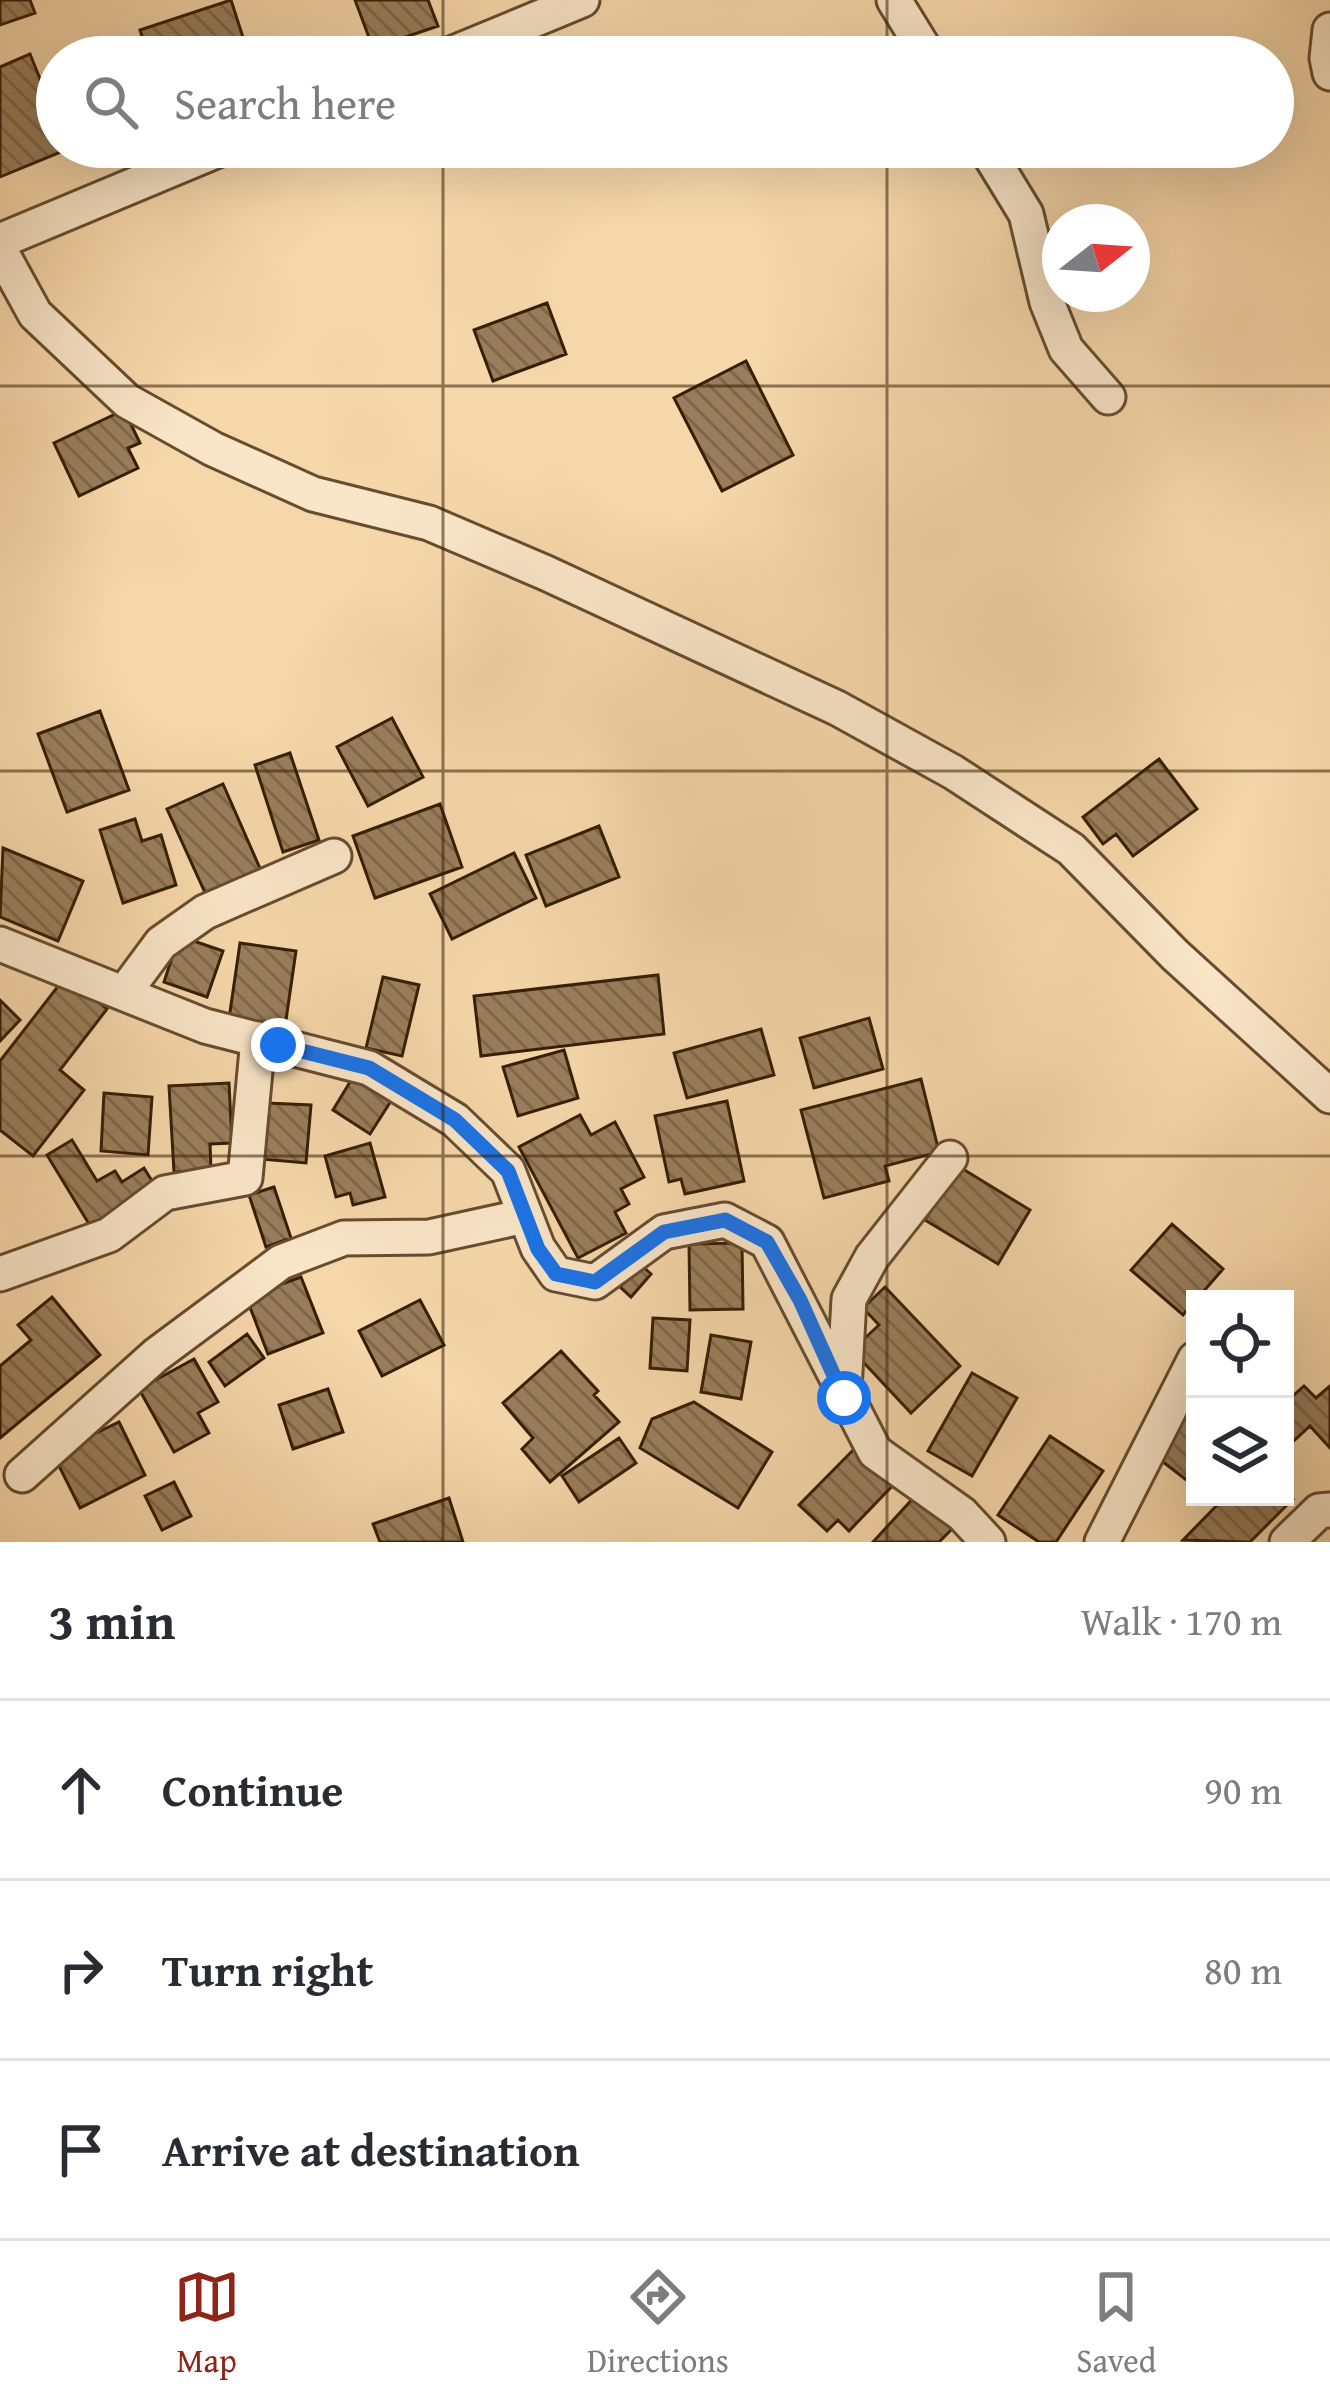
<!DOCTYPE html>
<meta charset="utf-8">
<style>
:root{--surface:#fff;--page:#f2f2f3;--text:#2b2b33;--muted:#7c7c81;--line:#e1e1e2;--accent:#8f2418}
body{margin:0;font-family:"Gentium Book Plus",serif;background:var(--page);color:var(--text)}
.controls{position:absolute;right:36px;bottom:36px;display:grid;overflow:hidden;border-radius:0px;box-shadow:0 12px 48px #0002}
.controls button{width:108px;height:108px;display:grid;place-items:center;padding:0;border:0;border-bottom:3px solid var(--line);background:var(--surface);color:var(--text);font:60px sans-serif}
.compass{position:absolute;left:1042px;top:204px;width:108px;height:108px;border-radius:50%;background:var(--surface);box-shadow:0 12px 48px #0002;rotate:73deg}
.stop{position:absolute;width:36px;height:36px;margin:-27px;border:9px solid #1a73e8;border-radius:50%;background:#fff}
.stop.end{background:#1a73e8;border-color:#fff;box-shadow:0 3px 12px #0008}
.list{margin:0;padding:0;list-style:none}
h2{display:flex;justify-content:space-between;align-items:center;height:156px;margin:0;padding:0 48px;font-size:51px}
h2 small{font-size:39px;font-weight:400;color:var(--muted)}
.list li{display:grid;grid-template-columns:78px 1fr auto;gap:36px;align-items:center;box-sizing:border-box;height:180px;padding:0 48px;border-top:3px solid var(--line)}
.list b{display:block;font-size:45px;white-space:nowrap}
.list em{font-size:39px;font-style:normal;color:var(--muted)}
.icon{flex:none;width:66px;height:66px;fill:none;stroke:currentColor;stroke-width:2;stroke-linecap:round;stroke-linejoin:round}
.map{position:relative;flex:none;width:1330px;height:1542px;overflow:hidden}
.search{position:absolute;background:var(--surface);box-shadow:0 12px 48px #0002;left:36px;right:36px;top:36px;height:132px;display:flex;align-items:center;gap:30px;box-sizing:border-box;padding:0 42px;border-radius:66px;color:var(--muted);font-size:45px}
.sheet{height:696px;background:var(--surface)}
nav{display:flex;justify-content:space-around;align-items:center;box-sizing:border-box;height:168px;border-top:3px solid var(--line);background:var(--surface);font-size:33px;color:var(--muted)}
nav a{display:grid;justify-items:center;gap:6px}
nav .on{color:var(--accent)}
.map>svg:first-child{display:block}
</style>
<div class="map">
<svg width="1330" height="1542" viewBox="0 0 1330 1542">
<defs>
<pattern id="building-back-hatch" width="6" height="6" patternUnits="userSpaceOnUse" patternTransform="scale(3)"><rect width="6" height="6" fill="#9a7e5b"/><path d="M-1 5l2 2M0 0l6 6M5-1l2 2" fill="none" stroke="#7e6749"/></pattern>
</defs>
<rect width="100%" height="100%" fill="#f6d7aa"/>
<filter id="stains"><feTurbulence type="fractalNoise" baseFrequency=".00167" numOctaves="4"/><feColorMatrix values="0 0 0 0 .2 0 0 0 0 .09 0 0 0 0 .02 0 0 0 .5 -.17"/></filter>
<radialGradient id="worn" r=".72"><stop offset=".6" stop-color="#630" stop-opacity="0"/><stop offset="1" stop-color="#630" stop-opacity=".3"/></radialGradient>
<!-- building -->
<path fill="url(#building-back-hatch)" stroke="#371e05" stroke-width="3" d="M0,0H30L35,13L0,25Z
M231,0L249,56L148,57L140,30Z
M355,0H428L438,26L373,48Z
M30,54L57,121V147L68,149L0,177V67Z
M547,303L566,354L493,381L474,330Z
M746,361L793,455L722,491L674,398Z
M124,410L140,443L128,448L138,468L79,496L54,443Z
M100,711L129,790L67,812L38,734Z
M392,718L423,777L368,806L337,747Z
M290,753L319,840L283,852L255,765Z
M1159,759L1197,809L1133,856L1116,834L1103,844L1083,817Z
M223,784L262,873L207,897L167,809Z
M440,804L462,867L375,898L353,836Z
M135,819L142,841L161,835L176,885L123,903L100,830Z
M599,826L619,877L546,906L526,855Z
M3,848L83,881L58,941L0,917Z
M514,853L536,898L452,939L430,894Z
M179,936L223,951L207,997L164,982Z
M240,943L296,951L285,1027L229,1019Z
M658,975L664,1034L481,1056L474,996Z
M66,976L107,1009L60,1070L84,1090L33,1156L0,1130V1061Z
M383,977L419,985L402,1056L366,1048Z
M0,1000L20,1020L0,1041Z
M869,1018L883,1069L814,1088L800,1038Z
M761,1029L774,1075L687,1098L674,1053Z
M564,1050L578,1098L518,1116L503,1067Z
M353,1077L391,1101L370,1134L333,1110Z
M921,1079L939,1152L885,1166L889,1181L824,1198L801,1110Z
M229,1083L232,1143L210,1144L211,1170L174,1172L169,1086Z
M104,1093L152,1097L148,1155L101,1151Z
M727,1101L744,1181L685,1194L681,1179L669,1182L655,1116Z
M266,1103L311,1105L306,1163L260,1159Z
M580,1115L591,1135L615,1122L644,1177L621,1189L629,1204L615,1212L626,1233L578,1258L519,1147Z
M72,1140L97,1181L115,1171L122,1182L144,1168L157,1189L92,1229L47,1155Z
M370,1143L385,1197L353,1205L350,1193L336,1197L325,1156Z
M958,1166L1030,1210L998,1264L925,1220Z
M274,1187L291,1238L266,1247L249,1195Z
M1172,1224L1223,1269L1183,1315L1131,1270Z
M742,1243L743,1309L690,1310L689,1244Z
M640,1264L651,1274L631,1297L620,1287Z
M301,1277L323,1333L268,1354L246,1297Z
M885,1287L960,1366L911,1413L852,1350L879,1325L863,1308Z
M52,1297L100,1355L0,1438V1366L31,1340L18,1325Z
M420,1300L444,1345L382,1376L359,1331Z
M653,1318L690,1320L687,1371L650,1368Z
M247,1334L264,1358L225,1386L209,1362Z
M711,1335L751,1342L741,1399L701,1392Z
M561,1351L598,1391L594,1395L619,1422L550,1482L522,1449L533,1438L503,1403Z
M194,1359L218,1402L198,1413L209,1433L174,1452L139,1389Z
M972,1373L1017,1398L972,1476L928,1451Z
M1304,1386L1316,1398L1330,1386V1448L1310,1426L1285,1449V1403Z
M328,1389L343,1432L293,1449L279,1405Z
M1195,1401V1482L1193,1485L1154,1455Z
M694,1402L772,1452L738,1508L640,1448L652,1419Z
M119,1422L145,1475L80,1508L53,1454Z
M1050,1436L1103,1471L1056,1542H1039L998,1515Z
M619,1438L636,1463L579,1502L562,1476Z
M861,1442L899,1479L849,1531L838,1520L827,1531L799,1505Z
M174,1482L191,1516L162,1530L145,1496Z
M1285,1491L1293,1499L1250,1542L1183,1540L1225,1497H1285Z
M918,1493L954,1527L939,1542H873Z
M449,1498L463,1542H380L373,1524Z"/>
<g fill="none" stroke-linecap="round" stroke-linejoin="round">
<!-- minor casing -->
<g stroke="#674c2e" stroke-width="39">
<path id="minor" d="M894,0L929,57
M1330,30L1327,58L1330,73
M444,57L582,0
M985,147L1026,214L1047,302L1066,349L1108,397
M0,241L225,147
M0,250L35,314L127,401L213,449L313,494L429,523L546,573L837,708L953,772L1071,849L1175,955L1330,1096
M0,944L205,1026L369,1068L455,1120L508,1171L538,1248L556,1274L595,1282L664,1232L725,1220L767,1242L875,1452L962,1514L988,1542
M124,993L161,943L205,912L334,856
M0,1274L109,1235L165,1193L245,1178L258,1039
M844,1390L849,1299L872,1257L950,1158
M22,1475L156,1355L281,1262L344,1238L429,1237L525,1216
M1102,1542L1195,1359
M1287,1542L1319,1511L1330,1510"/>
</g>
<!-- minor -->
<use href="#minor" stroke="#f9e5c8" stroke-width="33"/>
</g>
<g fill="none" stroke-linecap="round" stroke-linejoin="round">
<!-- route -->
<path stroke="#1a73e8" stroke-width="15" d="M278,1045L369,1068L455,1120L508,1171L538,1249L556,1274L595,1282L664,1232L725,1220L767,1242L800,1300L844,1398"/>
</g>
<!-- grid -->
<path fill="none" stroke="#371e05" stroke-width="3" stroke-opacity="0.55" d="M443,0V57M887,0V57M443,147V1542M887,147V1542M0,386H1330M0,771H1330M0,1156H1330"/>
<rect width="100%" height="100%" filter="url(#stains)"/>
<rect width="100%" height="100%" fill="url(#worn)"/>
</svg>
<div class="controls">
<button><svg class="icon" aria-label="locate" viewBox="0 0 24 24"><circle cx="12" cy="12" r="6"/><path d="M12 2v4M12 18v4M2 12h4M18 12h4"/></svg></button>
<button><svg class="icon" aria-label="layers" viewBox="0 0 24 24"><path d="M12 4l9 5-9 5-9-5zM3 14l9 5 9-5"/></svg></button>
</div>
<svg class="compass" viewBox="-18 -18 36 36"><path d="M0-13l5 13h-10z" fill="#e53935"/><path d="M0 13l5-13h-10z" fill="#7c7c81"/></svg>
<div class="stop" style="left:844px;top:1398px"></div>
<div class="stop end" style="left:278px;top:1045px"></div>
<div class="search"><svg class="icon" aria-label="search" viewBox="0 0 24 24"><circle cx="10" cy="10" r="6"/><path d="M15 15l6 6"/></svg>Search here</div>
</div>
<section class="sheet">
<h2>3 min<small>Walk · 170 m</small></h2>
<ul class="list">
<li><svg class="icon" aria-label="ahead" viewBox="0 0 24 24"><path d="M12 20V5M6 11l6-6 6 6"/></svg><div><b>Continue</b></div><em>90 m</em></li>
<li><svg class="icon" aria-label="right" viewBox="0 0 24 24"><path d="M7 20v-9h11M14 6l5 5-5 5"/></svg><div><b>Turn right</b></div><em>80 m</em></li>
<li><svg class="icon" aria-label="arrive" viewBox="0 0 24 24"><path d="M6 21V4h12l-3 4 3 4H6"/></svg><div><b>Arrive at destination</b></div></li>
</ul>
</section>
<nav>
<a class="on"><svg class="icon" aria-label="map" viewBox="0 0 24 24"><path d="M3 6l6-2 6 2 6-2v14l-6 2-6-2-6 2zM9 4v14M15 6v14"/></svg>Map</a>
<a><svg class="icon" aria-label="directions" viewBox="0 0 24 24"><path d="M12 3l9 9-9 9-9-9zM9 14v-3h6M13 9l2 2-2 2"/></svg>Directions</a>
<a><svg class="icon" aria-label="saved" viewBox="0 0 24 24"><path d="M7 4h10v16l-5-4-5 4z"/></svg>Saved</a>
</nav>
